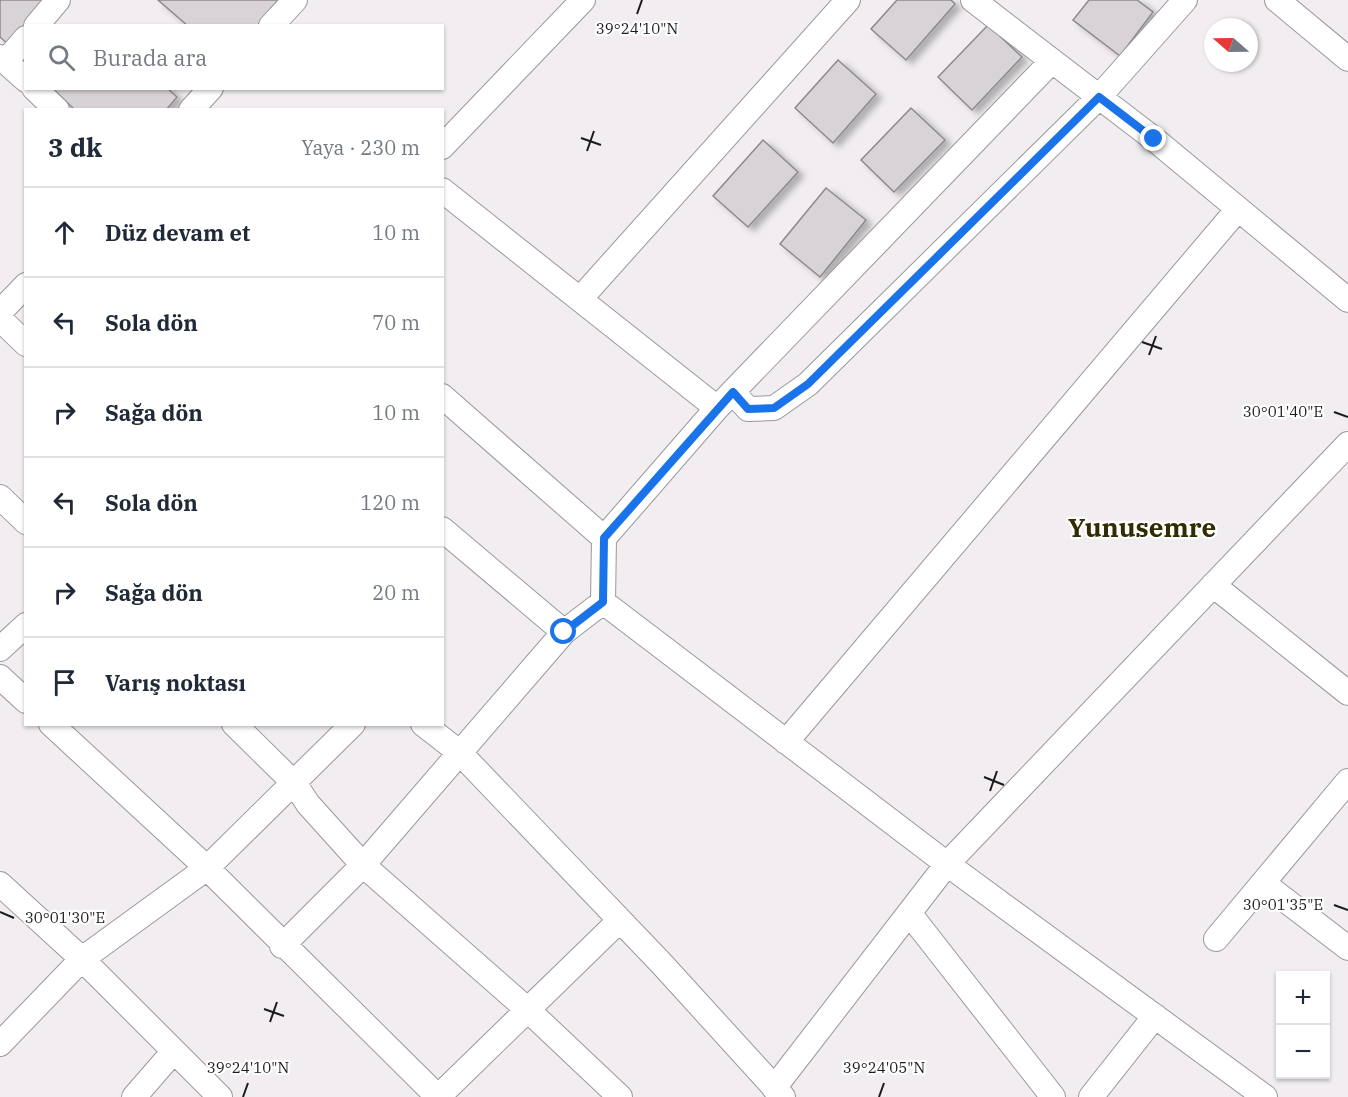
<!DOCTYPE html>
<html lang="tr">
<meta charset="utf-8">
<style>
:root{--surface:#fff;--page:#f6f6f7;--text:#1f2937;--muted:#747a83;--line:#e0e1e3}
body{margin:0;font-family:"IBM Plex Serif",serif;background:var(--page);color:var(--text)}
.controls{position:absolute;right:18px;bottom:18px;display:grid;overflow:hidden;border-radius:0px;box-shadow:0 2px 4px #0004}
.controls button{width:54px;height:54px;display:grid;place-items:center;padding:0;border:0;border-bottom:2px solid var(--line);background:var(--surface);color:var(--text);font:30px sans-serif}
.compass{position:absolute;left:1204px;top:18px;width:54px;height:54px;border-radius:50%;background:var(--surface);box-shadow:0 2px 4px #0004;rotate:290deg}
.stop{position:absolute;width:18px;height:18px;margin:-14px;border:4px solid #1a73e8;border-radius:50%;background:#fff}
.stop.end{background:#1a73e8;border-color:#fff;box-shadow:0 2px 6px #0008}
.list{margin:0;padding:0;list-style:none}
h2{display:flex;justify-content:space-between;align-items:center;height:78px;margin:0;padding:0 24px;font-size:26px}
h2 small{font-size:20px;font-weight:400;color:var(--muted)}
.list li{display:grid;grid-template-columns:39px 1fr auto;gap:18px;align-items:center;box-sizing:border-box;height:90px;padding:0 24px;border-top:2px solid var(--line)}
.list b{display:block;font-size:22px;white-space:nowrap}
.list em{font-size:20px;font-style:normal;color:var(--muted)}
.icon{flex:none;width:33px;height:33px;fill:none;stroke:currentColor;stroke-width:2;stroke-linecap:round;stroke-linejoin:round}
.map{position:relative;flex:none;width:1348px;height:1097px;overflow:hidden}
.search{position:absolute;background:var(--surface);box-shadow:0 2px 4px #0004;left:24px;top:24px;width:420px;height:66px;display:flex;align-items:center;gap:15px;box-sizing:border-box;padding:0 21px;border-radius:0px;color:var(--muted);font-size:22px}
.panel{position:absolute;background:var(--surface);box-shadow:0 2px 4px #0004;left:24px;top:108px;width:420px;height:618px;border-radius:0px}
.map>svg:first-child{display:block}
</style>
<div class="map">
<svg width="1348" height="1097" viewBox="0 0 1348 1097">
<defs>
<filter id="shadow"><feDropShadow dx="6" dy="4" stdDeviation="3" flood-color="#0004"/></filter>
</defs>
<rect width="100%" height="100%" fill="#f1edf0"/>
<!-- building -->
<path fill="#d7d3d6" stroke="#8d898c" stroke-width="1.5" filter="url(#shadow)" d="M0,0H50L10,46L0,37Z
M158,0H278L257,26H188Z
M897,0H951L955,4L906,60L871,29Z
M1089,0H1137L1153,12L1120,56L1073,20Z
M988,25L1022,57L972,110L938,77Z
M838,60L876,94L833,143L795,108Z
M52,88H167L177,97L166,110H75Z
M911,108L945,140L894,192L861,160Z
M763,140L798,172L748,227L713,196Z
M826,188L866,220L820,277L780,244Z"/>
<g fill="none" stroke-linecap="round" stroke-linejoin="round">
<!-- street casing -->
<g stroke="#9b989b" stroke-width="26">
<path id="street" d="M973,0L1154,139L1348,300
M1277,0L1348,59
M36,26L58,0
M271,26L295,0
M0,57L26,80
M5,62L26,38
M34,88L57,110
M191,110L211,88
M442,147L583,0
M442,190L717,408
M580,299L848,0
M0,312L26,285
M0,319L26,344
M733,392L748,409L774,408L808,384L1099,97L1185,0
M442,396L604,538
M0,497L26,522
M442,529L564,632
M1213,585L1348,693
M603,602L604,538L717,408L1052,61
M0,649L26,625
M0,677L26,701
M51,724L207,868L438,1097
M234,724L295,784L308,804L363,865L529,1011L620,1097
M423,724L459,752L661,963L783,1097
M786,742L1238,209
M1263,883L1348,948
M0,884L82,959L220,1097
M909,913L1053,1097
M1216,939L1348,781
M282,946L363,865L564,632L603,602L947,864L1265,1097
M0,1044L82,959L207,868L353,724
M774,1088L947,864L1348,444
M134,1097L174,1051
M438,1097L619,921
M1091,1097L1155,1016"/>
</g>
<!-- street -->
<use href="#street" stroke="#fff" stroke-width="24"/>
</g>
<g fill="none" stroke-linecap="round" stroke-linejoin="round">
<!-- route -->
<path stroke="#1a73e8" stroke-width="8" d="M564,632L603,602L604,538L733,392L748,409L774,408L808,384L1099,97L1154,139"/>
</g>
<!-- ticks -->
<path fill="none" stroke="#1c1a1b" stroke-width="2" d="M637,14L642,0M581,138L601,145M587,151L594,131M1142,342L1162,349M1149,355L1156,336M1334,412L1348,417M984,777L1004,785M990,791L997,771M1334,905L1348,910M0,912L14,918M264,1009L284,1016M270,1022L277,1002M243,1097L248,1083M879,1097L884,1083"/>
<g text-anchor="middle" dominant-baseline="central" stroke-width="4.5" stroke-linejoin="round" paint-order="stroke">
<!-- district labels -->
<g font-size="26" font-weight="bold" fill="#312c01" stroke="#fff">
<text x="1142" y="527">Yunusemre</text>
</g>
</g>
<g font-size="15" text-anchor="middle" fill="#1c1a1b" stroke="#fff" stroke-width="4.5" stroke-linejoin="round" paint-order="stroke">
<text x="637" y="34">39°24'10"N</text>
<text x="1283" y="417">30°01'40"E</text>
<text x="1283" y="910">30°01'35"E</text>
<text x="65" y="923">30°01'30"E</text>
<text x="248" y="1073">39°24'10"N</text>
<text x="884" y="1073">39°24'05"N</text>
</g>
</svg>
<div class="controls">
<button>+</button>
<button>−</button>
</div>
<svg class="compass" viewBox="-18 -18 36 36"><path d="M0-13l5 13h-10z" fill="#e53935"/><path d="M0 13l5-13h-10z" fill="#747a83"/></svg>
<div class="stop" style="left:564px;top:632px"></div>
<div class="stop end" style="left:1154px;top:139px"></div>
<div class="search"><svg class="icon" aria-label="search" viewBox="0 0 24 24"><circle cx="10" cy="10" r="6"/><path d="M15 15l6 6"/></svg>Burada ara</div>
<section class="panel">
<h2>3 dk<small>Yaya · 230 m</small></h2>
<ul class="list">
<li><svg class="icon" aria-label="ahead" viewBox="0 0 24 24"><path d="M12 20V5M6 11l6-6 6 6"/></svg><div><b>Düz devam et</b></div><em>10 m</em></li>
<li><svg class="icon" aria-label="left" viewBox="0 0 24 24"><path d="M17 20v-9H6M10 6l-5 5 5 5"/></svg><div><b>Sola dön</b></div><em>70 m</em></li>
<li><svg class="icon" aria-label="right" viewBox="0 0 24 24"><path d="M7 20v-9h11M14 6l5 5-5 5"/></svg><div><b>Sağa dön</b></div><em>10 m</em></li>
<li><svg class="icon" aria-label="left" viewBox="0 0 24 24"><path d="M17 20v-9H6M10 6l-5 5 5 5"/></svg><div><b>Sola dön</b></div><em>120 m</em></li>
<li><svg class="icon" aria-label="right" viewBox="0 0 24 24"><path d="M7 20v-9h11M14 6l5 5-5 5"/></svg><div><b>Sağa dön</b></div><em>20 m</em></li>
<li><svg class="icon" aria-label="arrive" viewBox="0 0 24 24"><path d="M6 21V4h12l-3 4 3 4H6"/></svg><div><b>Varış noktası</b></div></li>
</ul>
</section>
</div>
